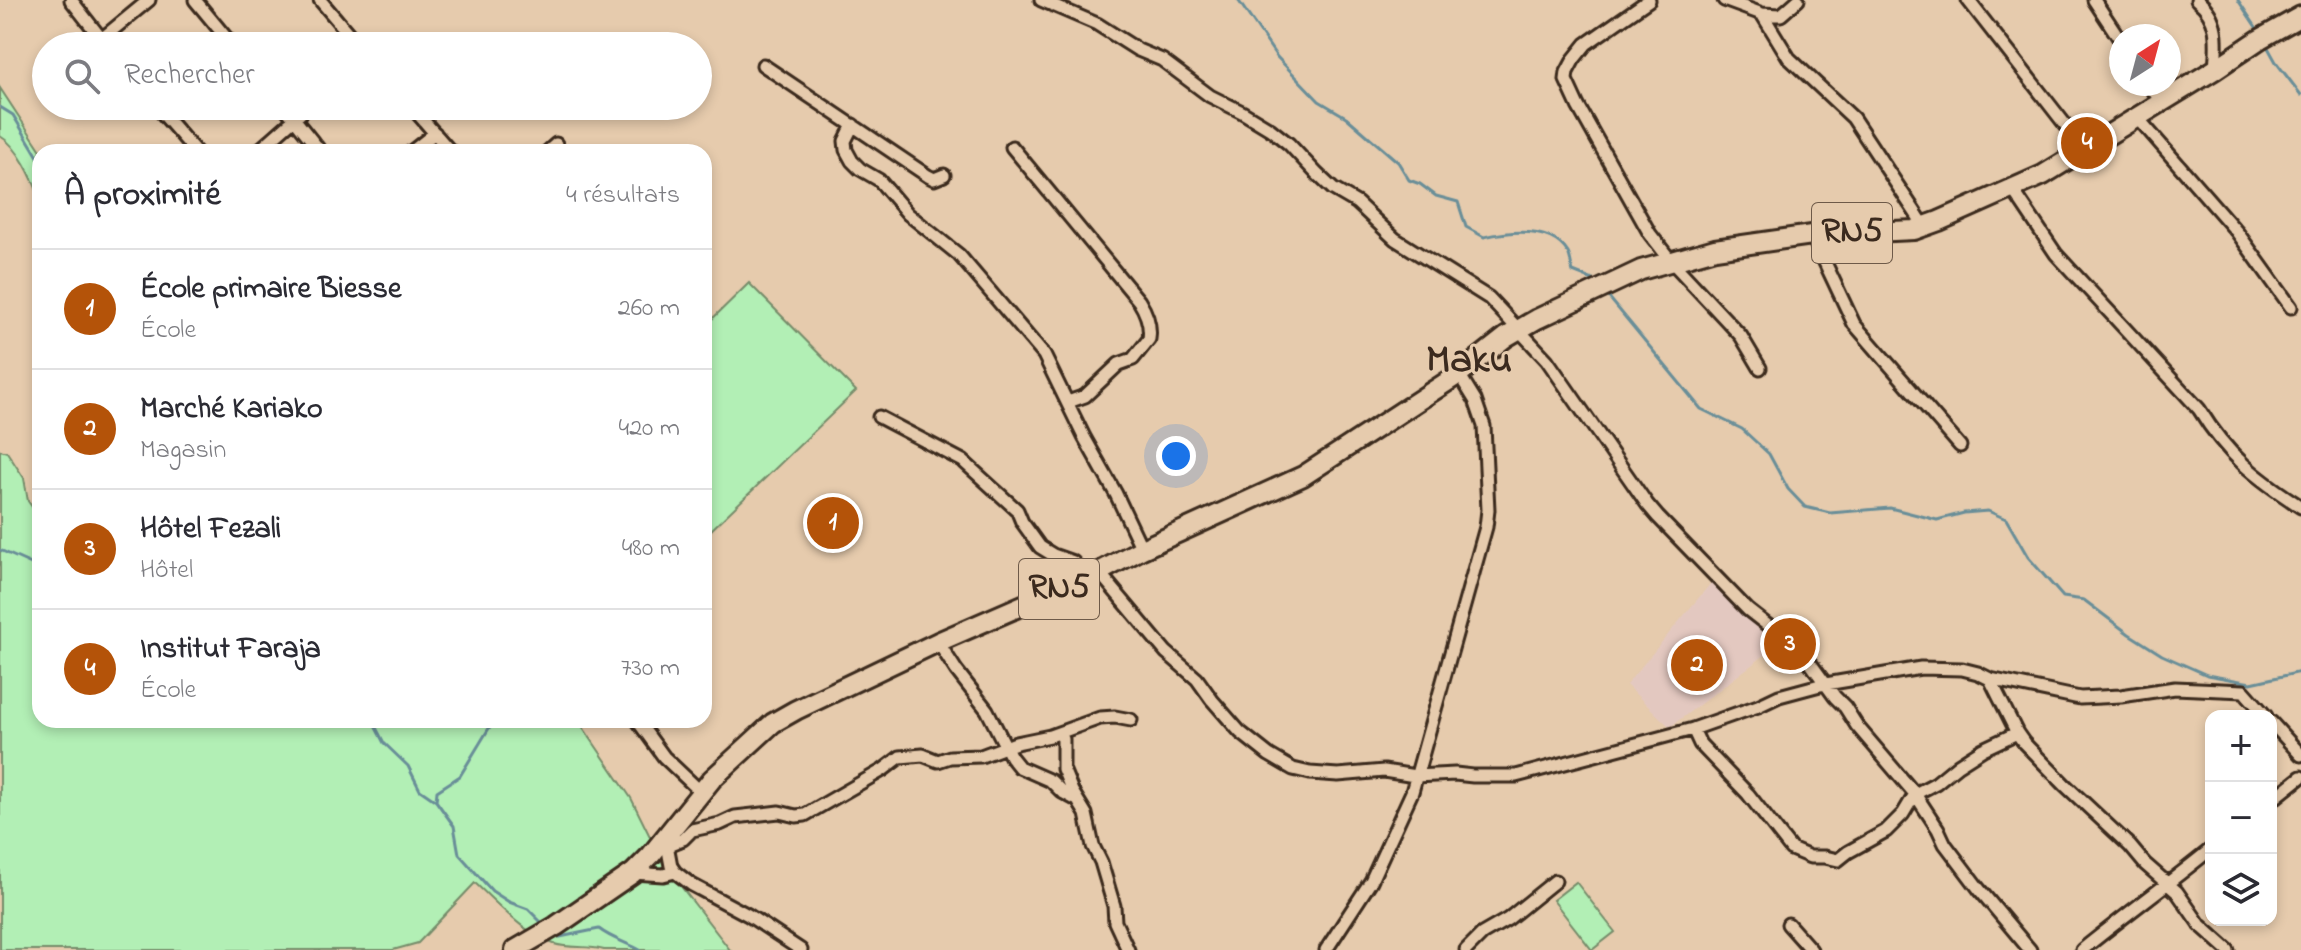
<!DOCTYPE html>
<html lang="fr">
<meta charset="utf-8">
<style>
:root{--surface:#fff;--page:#f2f2f3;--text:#2b2b33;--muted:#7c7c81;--line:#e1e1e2;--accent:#b45309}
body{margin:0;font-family:"Indie Flower",sans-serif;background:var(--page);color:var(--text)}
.controls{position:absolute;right:24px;bottom:24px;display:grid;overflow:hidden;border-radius:16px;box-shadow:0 4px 12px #0003}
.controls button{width:72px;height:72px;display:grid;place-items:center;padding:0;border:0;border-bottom:2px solid var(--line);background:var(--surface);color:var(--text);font:40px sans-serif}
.compass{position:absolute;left:2109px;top:24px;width:72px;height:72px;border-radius:50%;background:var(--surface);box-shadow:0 4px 12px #0003;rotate:36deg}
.you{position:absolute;left:1176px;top:456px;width:28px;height:28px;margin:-20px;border:6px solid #fff;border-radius:50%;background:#1a73e8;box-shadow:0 0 0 12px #1a73e833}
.badge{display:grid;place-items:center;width:52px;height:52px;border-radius:50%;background:var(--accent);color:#fff;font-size:26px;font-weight:700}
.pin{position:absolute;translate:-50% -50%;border:4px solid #fff;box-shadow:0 2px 8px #0006}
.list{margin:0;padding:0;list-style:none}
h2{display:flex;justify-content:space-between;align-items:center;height:104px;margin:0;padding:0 32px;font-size:34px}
h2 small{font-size:26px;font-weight:400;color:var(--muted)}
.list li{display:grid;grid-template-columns:52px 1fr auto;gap:24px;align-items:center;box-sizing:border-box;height:120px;padding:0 32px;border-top:2px solid var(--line)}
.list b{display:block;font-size:30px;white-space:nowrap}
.list p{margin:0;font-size:26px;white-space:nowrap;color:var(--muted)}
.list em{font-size:26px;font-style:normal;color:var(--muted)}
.icon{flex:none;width:44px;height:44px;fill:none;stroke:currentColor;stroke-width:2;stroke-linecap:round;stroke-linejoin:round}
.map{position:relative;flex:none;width:2301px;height:950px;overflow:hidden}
.search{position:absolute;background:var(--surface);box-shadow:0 4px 12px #0003;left:32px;top:32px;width:680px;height:88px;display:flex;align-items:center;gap:20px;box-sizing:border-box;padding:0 28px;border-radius:44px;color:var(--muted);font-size:30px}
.panel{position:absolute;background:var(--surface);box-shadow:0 4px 12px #0003;left:32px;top:144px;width:680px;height:584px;border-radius:24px}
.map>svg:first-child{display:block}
</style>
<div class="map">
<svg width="2301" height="950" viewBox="0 0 2301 950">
<rect width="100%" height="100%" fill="#e6cbad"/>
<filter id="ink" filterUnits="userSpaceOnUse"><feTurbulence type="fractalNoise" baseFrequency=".0125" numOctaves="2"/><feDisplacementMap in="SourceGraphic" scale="16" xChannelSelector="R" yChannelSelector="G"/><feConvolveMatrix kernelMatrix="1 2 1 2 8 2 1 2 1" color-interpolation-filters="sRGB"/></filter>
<g filter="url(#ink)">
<!-- built -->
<path fill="#e3c8c0" d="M1711,583L1778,645L1670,727L1626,685Z"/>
<!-- green -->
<path fill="#b2efb5" stroke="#768c6a" stroke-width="2" d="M0,88L42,152H40V198C33,179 18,146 0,136Z
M749,283L856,391L709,532L704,527V327Z
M0,450L7,452L24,478L28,501L40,518V720H578L631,798L663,863L730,950H604C588,945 570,949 554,944C524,934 498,904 475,883L418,943L393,950H0Z
M1576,882L1615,932L1592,950L1553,900Z"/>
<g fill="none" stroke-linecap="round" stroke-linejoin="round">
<!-- stream -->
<path stroke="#698e98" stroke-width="3" d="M1238,0L1277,57L1319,101L1346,117L1398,162L1409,180L1420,184L1436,196L1458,202L1466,227L1484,237C1511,231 1551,226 1568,253C1571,258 1571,266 1573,272L1593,280L1597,284
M2238,0L2260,33
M2266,44L2276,62L2301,95
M0,107L13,115L40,160
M1607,295L1701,409L1742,429L1769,454L1788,489L1805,507L1830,513L1890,508L1937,520L1964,513L1988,511L2006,519L2028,557L2063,597L2084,600L2129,634L2162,655L2207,675L2251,683L2301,672
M0,550L40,568
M372,720L384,743L408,766L420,790L436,801L454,826L459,854L492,891L509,902L528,909L543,924
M436,801L437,791L460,776L494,720
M553,935L560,937L599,929C610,938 627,943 640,950"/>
<!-- minor casing -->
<g stroke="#3b2a1e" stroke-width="17">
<path id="minor" d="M71,0L107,46
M195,0L233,46
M320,0L359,46
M1041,0L1097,24L1138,50L1162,60L1210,96L1242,112L1270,129L1289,144L1317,174L1333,189L1357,203L1395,239L1489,298L1547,360L1647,504L1658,517L1748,610L1803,653L1835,697L1845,707L1857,726L1915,794L1938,829L1945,844L1979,889L2030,950
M1649,0L1586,44L1574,59L1567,72L1566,80L1578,106L1650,234L1671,261L1741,336L1760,368
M1724,0L1762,14L1781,15L1798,0
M1968,0L2085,150
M2094,0L2121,41
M2197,0C2220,18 2217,43 2215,70
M1762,14L1789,58L1853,118L1925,227
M93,46L149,0
M763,65L928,176L934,179L944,175
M2149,84L2161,102
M156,106L196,152
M284,106L321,152
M411,106L451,152
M2137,117L2237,232L2291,307
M853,125L845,141L846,150L852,161L860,169L879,180L908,214L959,255L1044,355L1084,437L1116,494L1142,549
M1012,147L1139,301C1146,312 1151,326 1149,339L1133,359L1119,364L1085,396L1068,402
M257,152L309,106
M411,152L435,133
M547,152L556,144
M2013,190L2056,254L2199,409C2227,455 2256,478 2301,507
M1812,235L1854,324L1960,446
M879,417L963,461L1017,510L1022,522L1040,547L1053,555L1073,562L1086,577
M1099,572L1166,652L1197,679L1212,700L1240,732L1269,755L1293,769L1310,773L1338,775L1384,771L1415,776L1455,774L1473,776H1516L1693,729L1758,706L1779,696L1820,685L1921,668L1962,669L1978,673L1990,679L2080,698L2121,696L2175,688L2244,691L2266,716
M938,642L956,670L987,710L1011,757L1019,767L1051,781L1062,792L1075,799
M1990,679L2017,733L2024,743L2065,785L2130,846L2145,864L2177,892L2200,925L2228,950
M637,720L664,757L702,793
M2271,722L2301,755
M1693,729L1700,744L1748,794L1791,849L1810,857H1825L1838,860L1848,852L1886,831L1903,814L1915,794L1936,783L1958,765L1983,749L2017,733
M1059,733L1063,739V769L1072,791L1086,814L1093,846L1101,862L1114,906L1115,922L1128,950
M2271,801L2301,777
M666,839L671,866L675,872L692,885L748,915L801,950
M668,845L683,839L692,830L720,824L735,817L779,812L796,816L805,815L883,770L900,757L923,755L938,761L950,757L981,756L1016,743L1050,736L1100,718L1115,717L1131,720
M633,873L663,875L675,872
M1788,924L1811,950
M1326,950L1371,881L1412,792L1486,527L1488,510L1484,426L1475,400L1459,374
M1466,950L1482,934L1508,919L1555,881
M2082,950C2124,916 2168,884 2211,849"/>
</g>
<!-- trunk casing -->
<g stroke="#3b2a1e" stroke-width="24">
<path id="trunk" d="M515,950L556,926L633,873L651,855L712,779L773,723L796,710L938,642L1099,572L1142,549L1303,476L1459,374L1506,337L1537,319L1641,270L1715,249L1812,235L1914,230L1939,221L2043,175L2214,70L2260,39L2301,16"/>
</g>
<!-- minor -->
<use href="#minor" stroke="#e6cbad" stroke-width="11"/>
<!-- trunk -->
<use href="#trunk" stroke="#e6cbad" stroke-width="18"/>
</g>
</g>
<g text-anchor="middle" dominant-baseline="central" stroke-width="6" stroke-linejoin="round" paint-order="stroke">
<!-- shield labels -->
<g fill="#e6cbad" stroke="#6e5a49" stroke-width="2">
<rect x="1812" y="203" width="80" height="60" rx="6"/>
<rect x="1019" y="559" width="80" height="60" rx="6"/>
</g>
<g font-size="34" font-weight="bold" fill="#3b2a1e">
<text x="1852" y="233">RN5</text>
<text x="1059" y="589">RN5</text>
</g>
<!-- quarter labels -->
<g font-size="40" font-weight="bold" fill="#3b2a1e" stroke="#e6cbad">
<text x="1469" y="361">Maku</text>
</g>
</g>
</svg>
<div class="controls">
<button>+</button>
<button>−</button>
<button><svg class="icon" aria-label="layers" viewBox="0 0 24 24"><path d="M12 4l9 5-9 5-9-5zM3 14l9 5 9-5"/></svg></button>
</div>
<svg class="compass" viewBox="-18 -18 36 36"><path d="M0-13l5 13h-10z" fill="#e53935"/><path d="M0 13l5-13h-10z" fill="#7c7c81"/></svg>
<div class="you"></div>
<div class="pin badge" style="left:833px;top:523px">1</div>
<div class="pin badge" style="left:1697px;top:665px">2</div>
<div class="pin badge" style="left:1790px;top:644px">3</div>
<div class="pin badge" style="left:2087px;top:143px">4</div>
<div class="search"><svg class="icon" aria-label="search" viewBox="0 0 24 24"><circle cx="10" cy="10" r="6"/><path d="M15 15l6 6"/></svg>Rechercher</div>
<section class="panel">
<h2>À proximité<small>4 résultats</small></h2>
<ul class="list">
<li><span class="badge">1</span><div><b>École primaire Biesse</b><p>École</p></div><em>260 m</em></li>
<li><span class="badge">2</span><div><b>Marché Kariako</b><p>Magasin</p></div><em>420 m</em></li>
<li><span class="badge">3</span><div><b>Hôtel Fezali</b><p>Hôtel</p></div><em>480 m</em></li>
<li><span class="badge">4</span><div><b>Institut Faraja</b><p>École</p></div><em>730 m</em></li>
</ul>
</section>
</div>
